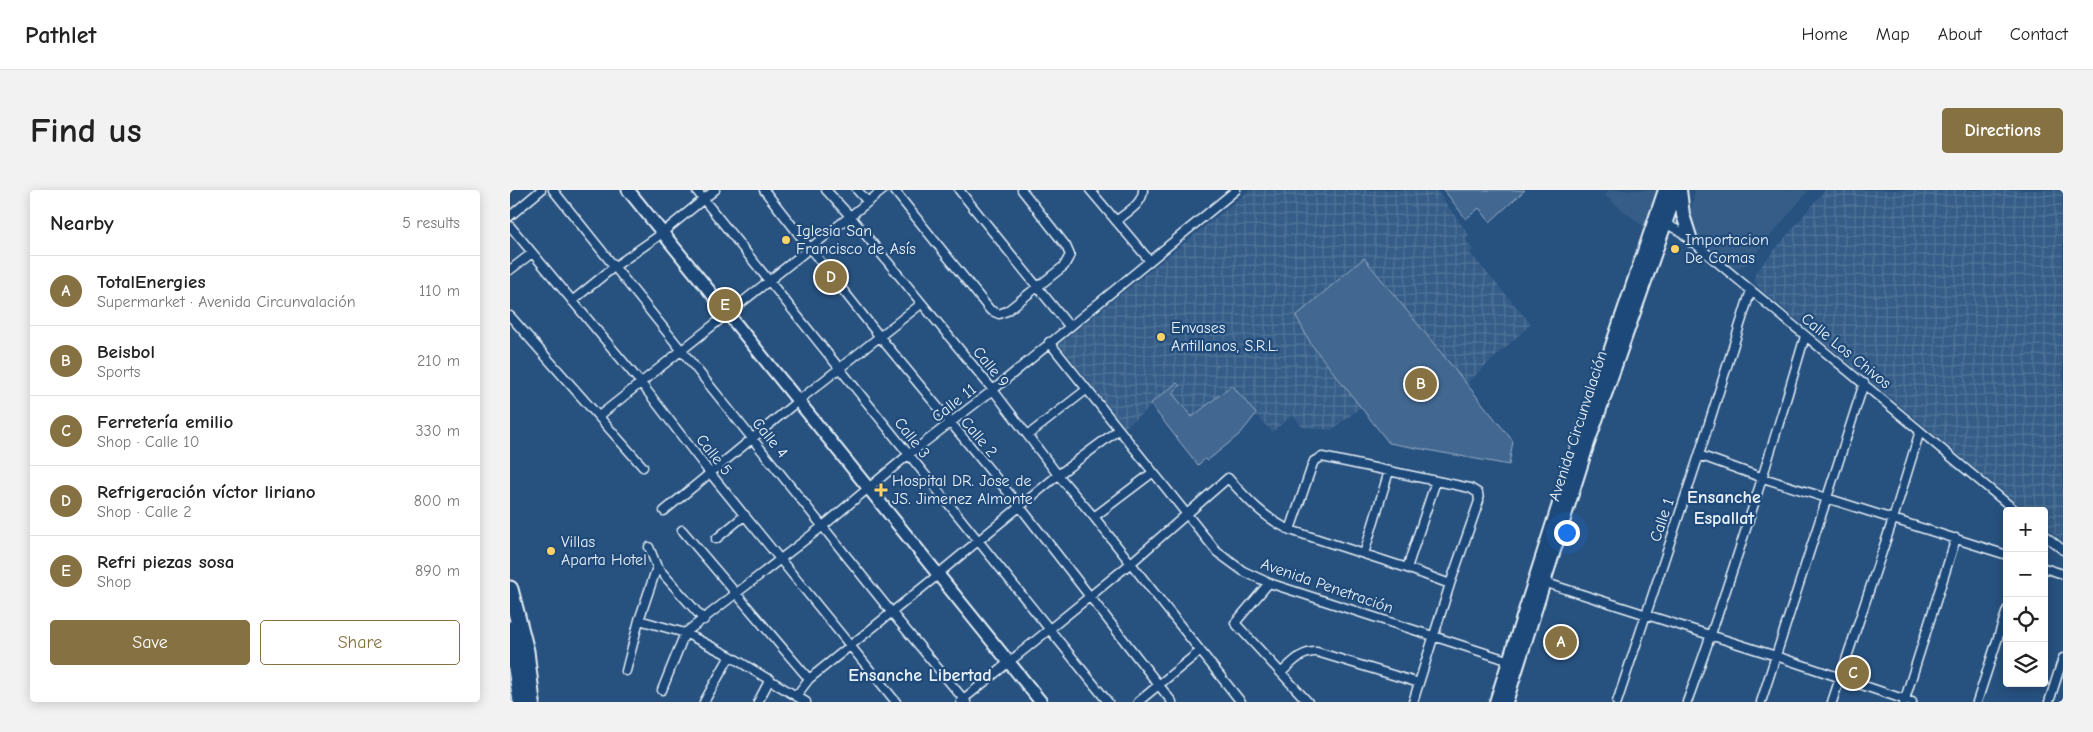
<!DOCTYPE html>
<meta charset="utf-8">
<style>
:root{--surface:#fff;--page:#f2f2f2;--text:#222;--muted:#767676;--line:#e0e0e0;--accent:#857141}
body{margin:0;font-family:"Comic Neue",sans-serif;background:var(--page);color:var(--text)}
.controls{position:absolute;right:15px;bottom:15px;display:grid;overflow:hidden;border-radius:5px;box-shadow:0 2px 12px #0003}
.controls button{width:45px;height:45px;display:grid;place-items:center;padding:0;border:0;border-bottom:1px solid var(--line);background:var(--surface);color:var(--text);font:25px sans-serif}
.you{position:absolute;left:1056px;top:342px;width:18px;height:18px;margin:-12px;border:4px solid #fff;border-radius:50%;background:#1a73e8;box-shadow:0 0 0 8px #1a73e833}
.badge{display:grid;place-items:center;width:32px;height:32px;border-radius:50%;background:var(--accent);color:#fff;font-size:16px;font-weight:700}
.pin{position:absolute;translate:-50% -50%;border:2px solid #fff;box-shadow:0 1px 5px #0006}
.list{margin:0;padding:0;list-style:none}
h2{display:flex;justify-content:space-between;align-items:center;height:65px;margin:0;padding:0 20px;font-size:21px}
h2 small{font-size:16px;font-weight:400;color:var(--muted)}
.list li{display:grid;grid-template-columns:32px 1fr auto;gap:15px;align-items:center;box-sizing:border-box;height:70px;padding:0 20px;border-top:1px solid var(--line)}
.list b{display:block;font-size:19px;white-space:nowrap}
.list p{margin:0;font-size:16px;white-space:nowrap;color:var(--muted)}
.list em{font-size:16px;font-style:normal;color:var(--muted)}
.actions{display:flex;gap:10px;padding:15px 20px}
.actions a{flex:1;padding:11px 0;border:1px solid var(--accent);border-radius:5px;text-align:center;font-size:18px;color:var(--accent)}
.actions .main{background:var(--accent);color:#fff}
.icon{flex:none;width:28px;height:28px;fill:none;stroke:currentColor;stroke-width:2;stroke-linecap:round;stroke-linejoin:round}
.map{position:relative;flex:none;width:1553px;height:512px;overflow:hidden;border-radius:5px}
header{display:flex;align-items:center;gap:30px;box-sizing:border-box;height:70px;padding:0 25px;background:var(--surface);border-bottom:1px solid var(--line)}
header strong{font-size:24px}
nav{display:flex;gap:28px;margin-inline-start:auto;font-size:18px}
.intro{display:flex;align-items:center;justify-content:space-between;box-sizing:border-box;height:120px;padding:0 30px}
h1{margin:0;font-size:35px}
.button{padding:12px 22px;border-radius:5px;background:var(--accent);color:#fff;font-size:18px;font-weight:700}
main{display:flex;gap:30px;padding:0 30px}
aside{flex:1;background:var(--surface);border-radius:5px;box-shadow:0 2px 12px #0003}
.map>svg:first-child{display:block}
</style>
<header>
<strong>Pathlet</strong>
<nav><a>Home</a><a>Map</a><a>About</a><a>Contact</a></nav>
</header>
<div class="intro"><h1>Find us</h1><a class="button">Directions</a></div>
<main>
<aside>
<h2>Nearby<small>5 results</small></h2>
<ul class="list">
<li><span class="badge">A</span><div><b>TotalEnergies</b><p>Supermarket · Avenida Circunvalación</p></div><em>110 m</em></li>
<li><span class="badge">B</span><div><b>Beisbol</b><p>Sports</p></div><em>210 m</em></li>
<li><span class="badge">C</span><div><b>Ferretería emilio</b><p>Shop · Calle 10</p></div><em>330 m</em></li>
<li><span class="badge">D</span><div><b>Refrigeración víctor liriano</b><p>Shop · Calle 2</p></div><em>800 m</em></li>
<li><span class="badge">E</span><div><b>Refri piezas sosa</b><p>Shop</p></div><em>890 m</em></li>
</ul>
<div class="actions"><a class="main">Save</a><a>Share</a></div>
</aside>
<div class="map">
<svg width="1553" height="512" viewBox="0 0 1553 512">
<defs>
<pattern id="industrial-grid" width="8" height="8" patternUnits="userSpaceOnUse" patternTransform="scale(1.25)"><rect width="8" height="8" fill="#355d88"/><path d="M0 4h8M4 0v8" fill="none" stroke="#52759a"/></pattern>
</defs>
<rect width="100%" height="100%" fill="#27517f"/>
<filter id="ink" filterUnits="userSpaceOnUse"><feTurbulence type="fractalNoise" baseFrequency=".02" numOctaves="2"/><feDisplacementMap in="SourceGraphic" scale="10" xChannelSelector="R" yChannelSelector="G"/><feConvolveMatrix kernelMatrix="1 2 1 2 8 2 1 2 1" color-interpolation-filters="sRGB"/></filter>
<g filter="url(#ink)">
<!-- built -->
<path fill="#355d88" d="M1098,0H1148L1136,39L1095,6Z
M1185,0H1299L1236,75L1226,78L1221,76L1187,46L1184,40L1180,25Z"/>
<!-- industrial -->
<path fill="url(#industrial-grid)" d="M740,0H926L959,45L956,50L963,60L960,63L1021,134L956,194L854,68L801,154L851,217L822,240L792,237L783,225L762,242L746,225L719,254L697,271L695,269L688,275L642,216L615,237L549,154Z
M1315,0H1553V351L1534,336V321H1516L1249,98L1245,90L1246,82Z"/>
<!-- green -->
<path fill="#436891" stroke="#96acc4" d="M934,0H1015L980,32L969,18L956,29Z
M854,68L1003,251L999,275L879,253L801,154L786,126Z
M667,193L670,196L662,203L682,227L722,195L746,224L731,243L697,271L695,269L688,275L640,214Z"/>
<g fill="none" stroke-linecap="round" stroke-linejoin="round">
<!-- minor casing -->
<g stroke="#e8f1f8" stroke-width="11">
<path id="minor" d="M43,0L382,423L456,512
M186,0L598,512
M254,0L370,147L511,318L662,512
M316,0L340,26L483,200L548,285L584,327L731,512
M347,0L358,12
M384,0L480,120L489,124L497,121L554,76L560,65L556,56L512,0
M449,0L559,136
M580,0L640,71
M0,26L31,0
M606,31C616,23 633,14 633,0
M1153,32L1171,42L1506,321
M0,36L131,193L200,283L386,512
M152,43L205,0
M0,80L22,63
M62,111L104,77L147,47
M0,126L133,277
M539,152L707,362L733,381L759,393L1003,472
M288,211L411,114
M89,226L373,0
M518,245L576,200
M1189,265L1253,288L1497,365
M154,321L283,215
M584,327L642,283
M172,340L299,489
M780,340L802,276L804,271L812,267L960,298L968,303L969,311L940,394L903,512
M1534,345L1553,360
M206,349L235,325
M139,357L147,377L194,430
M854,364L879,281
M897,378L926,291
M1534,378L1553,384
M428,384L548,285L608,240
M1030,391L1266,466L1402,512
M759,393L725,433L798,512
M129,430L175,443L220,466L296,512
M116,481L129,430L147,377
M771,483C782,473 791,461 807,462L909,493
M152,500L175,443L313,336L398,265L483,200L726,0
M286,506L299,489L423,389
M451,511L621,373L718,288C737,309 754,328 780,340L897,378L940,394
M194,512L220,466
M248,512L260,489
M628,512L690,461
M1107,512L1189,265L1241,100
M1177,512C1221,391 1259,269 1295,146
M1251,512L1354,193
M1322,512L1383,329L1410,241
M1394,512L1446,348
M1467,512L1497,420
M1539,512L1553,468"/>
</g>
<!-- secondary casing -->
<g stroke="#e8f1f8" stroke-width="15">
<path id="secondary" d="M118,0L531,512"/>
</g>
<!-- primary casing -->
<g stroke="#e8f1f8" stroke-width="16">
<path id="primary" d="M1170,0L1173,25L1181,50
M986,512L1063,270L1155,0
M996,512L1078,253L1167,0"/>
</g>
<!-- motorway casing -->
<g stroke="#e8f1f8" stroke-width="19">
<path id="motorway" d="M0,399L16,461L22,512
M0,439L11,512"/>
</g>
<!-- minor -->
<use href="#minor" stroke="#1f4a7a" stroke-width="8"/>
<!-- secondary -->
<use href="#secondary" stroke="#1f4a7a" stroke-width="11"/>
<!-- primary -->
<use href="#primary" stroke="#1f4a7a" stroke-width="12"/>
<!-- motorway -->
<use href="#motorway" stroke="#1f4a7a" stroke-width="15"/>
</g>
</g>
<!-- markers -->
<g fill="#ffd166" stroke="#1f4a7a" stroke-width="2">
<circle cx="276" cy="50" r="5"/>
<circle cx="1165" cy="59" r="5"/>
<circle cx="651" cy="147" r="5"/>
<path d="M368.5 292.5h5v5h5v5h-5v5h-5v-5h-5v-5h5z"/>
<circle cx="41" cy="361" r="5"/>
</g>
<g text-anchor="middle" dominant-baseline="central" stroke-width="4.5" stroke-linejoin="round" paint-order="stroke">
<!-- poi labels -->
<g font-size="16" fill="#e8f1f8" stroke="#1f4a7a" text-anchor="start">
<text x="286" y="41">Iglesia San<tspan x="286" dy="18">Francisco de Asís</tspan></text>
<text x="1175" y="50">Importacion<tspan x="1175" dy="18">De Comas</tspan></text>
<text x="661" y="138">Envases<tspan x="661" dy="18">Antillanos, S.R.L.</tspan></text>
<text x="382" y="291">Hospital DR. Jose de<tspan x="382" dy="18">JS. Jimenez Almonte</tspan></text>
<text x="51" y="352">Villas<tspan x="51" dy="18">Aparta Hotel</tspan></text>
</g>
<!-- street labels -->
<g font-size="16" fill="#e8f1f8" stroke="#1f4a7a">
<text transform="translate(1336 161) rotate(39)">Calle Los Chivos</text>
<text transform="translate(481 177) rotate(51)">Calle 9</text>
<text transform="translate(444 213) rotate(-38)">Calle 11</text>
<text transform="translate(1068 236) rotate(-72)">Avenida Circunvalación</text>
<text transform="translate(469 247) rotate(50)">Calle 2</text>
<text transform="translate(260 248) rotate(51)">Calle 4</text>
<text transform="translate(402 248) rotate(52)">Calle 3</text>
<text transform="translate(204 265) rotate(52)">Calle 5</text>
<text transform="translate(1152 330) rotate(-71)">Calle 1</text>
<text transform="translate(817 396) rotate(19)">Avenida Penetración</text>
</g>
<!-- neighbourhood labels -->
<g font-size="18" font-weight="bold" fill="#e8f1f8" stroke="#1f4a7a">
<text x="1214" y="307">Ensanche<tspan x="1214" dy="21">Espallat</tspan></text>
<text x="410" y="485">Ensanche Libertad</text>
</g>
</g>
</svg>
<div class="controls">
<button>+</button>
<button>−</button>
<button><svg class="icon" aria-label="locate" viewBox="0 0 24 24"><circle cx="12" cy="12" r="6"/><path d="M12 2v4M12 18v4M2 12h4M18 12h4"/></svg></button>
<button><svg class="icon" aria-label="layers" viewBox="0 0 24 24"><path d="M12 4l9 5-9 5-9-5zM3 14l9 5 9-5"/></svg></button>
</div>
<div class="you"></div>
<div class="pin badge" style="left:1051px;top:452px">A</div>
<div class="pin badge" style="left:911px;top:194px">B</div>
<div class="pin badge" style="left:1343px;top:483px">C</div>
<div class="pin badge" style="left:321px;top:87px">D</div>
<div class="pin badge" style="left:215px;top:115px">E</div>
</div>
</main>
